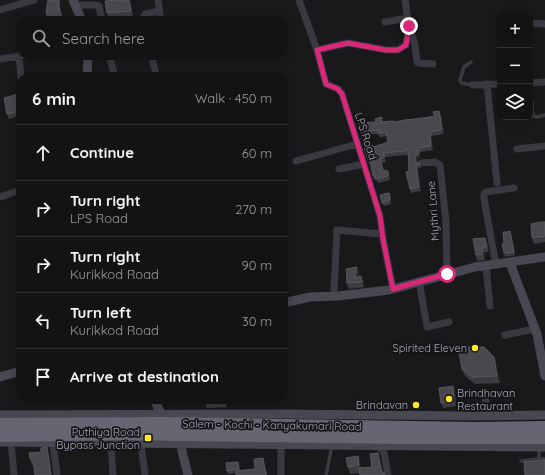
<!DOCTYPE html>
<meta charset="utf-8">
<style>
:root{--surface:#131314;--page:#1c1c1d;--text:#f1f3f6;--muted:#9d9ea0;--line:#323234}
body{margin:0;font-family:Quicksand,sans-serif;background:var(--page);color:var(--text)}
.controls{position:absolute;right:12px;top:12px;display:grid;overflow:hidden;border-radius:8px;box-shadow:0 2px 10px #0003}
.controls button{width:36px;height:36px;display:grid;place-items:center;padding:0;border:0;border-bottom:1px solid var(--line);background:var(--surface);color:var(--text);font:20px sans-serif}
.stop{position:absolute;width:12px;height:12px;margin:-9px;border:3px solid #db2777;border-radius:50%;background:#fff}
.stop.end{background:#db2777;border-color:#fff;box-shadow:0 1px 4px #0008}
.list{margin:0;padding:0;list-style:none}
h2{display:flex;justify-content:space-between;align-items:center;height:52px;margin:0;padding:0 16px;font-size:17px}
h2 small{font-size:13px;font-weight:400;color:var(--muted)}
.list li{display:grid;grid-template-columns:26px 1fr auto;gap:12px;align-items:center;box-sizing:border-box;height:56px;padding:0 16px;border-top:1px solid var(--line)}
.list b{display:block;font-size:15px;white-space:nowrap}
.list p{margin:0;font-size:13px;white-space:nowrap;color:var(--muted)}
.list em{font-size:13px;font-style:normal;color:var(--muted)}
.icon{flex:none;width:22px;height:22px;fill:none;stroke:currentColor;stroke-width:2;stroke-linecap:round;stroke-linejoin:round}
.map{position:relative;flex:none;width:545px;height:475px;overflow:hidden}
.search{position:absolute;background:var(--surface);box-shadow:0 2px 10px #0003;left:16px;top:16px;width:272px;height:44px;display:flex;align-items:center;gap:10px;box-sizing:border-box;padding:0 14px;border-radius:16px;color:var(--muted);font-size:15px}
.panel{position:absolute;background:var(--surface);box-shadow:0 2px 10px #0003;left:16px;top:72px;width:272px;height:332px;border-radius:16px}
.map>svg:first-child{display:block}
</style>
<div class="map">
<svg width="545" height="475" viewBox="0 0 545 475">
<rect width="100%" height="100%" fill="#19191b"/>
<g fill="none" stroke-linecap="round" stroke-linejoin="round">
<!-- lane -->
<path stroke="#3a3941" stroke-width="3.5" d="M471,62L464,67L460,80L461,83L473,85
M532,101L533,116L537,117L545,115
M539,448V459H545
M521,461L539,459
M326,475L332,446"/>
<!-- street -->
<path stroke="#3a3941" stroke-width="7" d="M158,0L161,21
M299,0L317,50L326,84L338,89L342,94L380,216L383,239L393,289
M75,5H96L99,6L102,21
M0,10L34,0
M145,21L144,16L145,14L159,11
M385,22L408,18
M530,23L545,24
M410,28L415,45L417,62L419,63L433,64
M317,50L348,43L386,50H398L406,45L409,26L405,0
M109,55L115,77
M151,55L157,77
M19,56L21,77
M0,59L27,55
M530,83L545,82
M487,84L497,183
M473,85L500,84
M517,149L545,146
M296,161L357,144
M421,163L435,162L440,165L446,222L447,274
M339,169L364,164
M0,197L21,190
M496,265L484,199V194L486,192L514,188
M486,266L490,306
M419,281L427,327L449,322
M334,290L337,230L382,234
M505,335L535,329
M483,393L491,416
M11,442L14,475
M53,443L57,475
M111,444L113,475
M141,444L145,475
M281,445V475
M378,446L384,453L388,475"/>
<!-- secondary -->
<path stroke="#474851" stroke-width="9" d="M73,0L82,21
M87,77L88,55
M510,263L537,334L545,376
M283,303L310,297L338,296L389,290L475,267L545,257
M0,377L21,371
M154,399L161,414
M0,415L280,414L474,416L545,415
M179,439L188,475
M0,442L545,447"/>
<!-- highway -->
<path stroke="#656672" stroke-width="12" d="M0,424L163,423L475,428L545,427
M0,436L116,434L405,438H545"/>
</g>
<!-- wall -->
<path fill="#3c3c40" d="M129,0L131,4L133,16L109,19L107,13Z
M21,103V115L9,119L7,114Z
M439,111L441,115L444,134L431,136L433,150L420,152V158L416,161L417,162L420,164L421,168L418,169L421,191L411,193L410,189L409,171L408,154L407,155L384,157L386,162L382,163L383,170L388,171L390,180L378,183L376,179L374,180L373,176L371,164H369L368,160L374,147L388,142L387,136L382,137V138L380,137L378,134L361,135L360,131V127L376,122L382,117L383,122H394L423,118L435,116Z
M389,193L391,196V204L384,206L382,203Z
M545,222V242L534,244L532,238Z
M511,234L515,255L505,257L504,253V243Z
M473,239L487,243L489,252H484L485,260L477,261L476,255Z
M357,267L359,272L358,277L363,281L364,287L349,289L347,283Z
M494,357L496,364L500,383L475,384L465,376L462,369Z
M455,391L456,406L443,408L441,403Z
M204,399H225L227,407L207,408Z
M49,453L34,465H32L30,459Z
M358,456L360,463L361,468L372,467L380,459L382,471L350,474L348,467Z
M238,462L239,465L240,471L255,469L265,462L266,471L267,475H236V473L228,474L227,471Z"/>
<!-- shaded-wall -->
<path fill="#29292c" d="M59,0L60,3V11L59,7Z
M129,0L131,4L133,16L131,11Z
M439,111L441,115L444,134L442,130Z
M430,132L431,136L433,150L431,146Z
M419,148L420,152V158L416,161L417,166L415,157Z
M416,165L418,169L421,191L419,187Z
M389,193L391,196V204L390,200Z
M510,231L511,234L515,255L514,252Z
M485,238L487,243L489,252L487,247Z
M482,247L484,252L485,260L483,254Z
M357,267L359,272L357,283L355,278Z
M361,276L363,281L364,287L362,282Z
M494,357L496,364L500,383L497,376Z
M453,386L455,391L456,406L454,400Z
M224,399H225L227,407Z
M47,447L49,453L52,475H51Z
M378,453L380,459L383,475L381,470Z
M358,456L360,463L361,472L359,465Z
M263,458L265,462L266,475L265,471Z"/>
<!-- building -->
<path fill="#48484e" stroke="#57585f" d="M48,0H59V7L63,21H49L46,12Z
M118,0H129L131,11L107,13L105,1Z
M18,94L21,103V110L7,114L4,98Z
M439,111L442,130L430,132L431,146L419,148V154L415,157L416,162L420,164L416,165L419,187L410,189L406,172L409,171L408,149L406,151L383,153L385,157L380,159L383,170L388,171V176L376,179L375,175L373,176L370,160H368L364,148L372,145L374,147L388,142L386,132L381,133L380,134L378,133V130L360,131V127L359,123L376,122L375,119L382,117L381,122L393,121L394,122L405,120L423,118L435,116L433,112Z
M389,193L390,200L382,203L380,195Z
M540,222H545V236L532,238L531,224Z
M510,231L514,252L504,253L502,244L504,243L503,232H507Z
M485,238L487,247H482L483,254L476,255L473,239Z
M357,267L355,278L361,276L362,282L347,283L346,269Z
M458,347H484L494,357L497,376L472,377L462,369Z
M453,386L454,400L441,403L439,388Z
M47,447L51,475H35L33,459H30L29,453L41,452V448Z
M378,453L381,470L385,474V475H360L359,468L372,467L370,454Z
M358,456L359,465L348,467L346,458Z
M263,458L265,471H266V475H236V471L255,469L254,459Z
M545,460V475H525L524,462Z
M238,462L239,469L227,471L226,463Z"/>
<g fill="none" stroke-linecap="round" stroke-linejoin="round">
<!-- route -->
<path stroke="#db2777" stroke-width="5" d="M409,26L406,45L398,50H386L348,43L317,50L326,84L338,89L342,94L380,216L383,239L393,289L447,274"/>
</g>
<!-- markers -->
<g fill="#ffe62d" stroke="#141416" stroke-width="1.5">
<circle cx="475" cy="348" r="4"/>
<circle cx="449" cy="399" r="4"/>
<circle cx="416" cy="405" r="4"/>
<rect x="144" y="434" width="8" height="8" rx="2"/>
</g>
<g text-anchor="middle" dominant-baseline="central" stroke-width="3.5" stroke-linejoin="round" paint-order="stroke">
<!-- street labels -->
<g font-size="11" fill="#aaacbc" stroke="#141416">
<text transform="translate(366 136) rotate(72)">LPS Road</text>
<text transform="translate(433 211) rotate(-94)">Mythri Lane</text>
<text transform="translate(272 425) rotate(1)">Salem - Kochi - Kanyakumari Road</text>
</g>
<!-- poi labels -->
<g font-size="11" fill="#aaacbc" stroke="#141416" text-anchor="end">
<text x="467" y="348">Spirited Eleven</text>
<text x="457" y="393" text-anchor="start">Brindhavan<tspan x="457" dy="13">Restaurant</tspan></text>
<text x="408" y="405">Brindavan</text>
<text x="140" y="432">Puthiya Road<tspan x="140" dy="13">Bypass Junction</tspan></text>
</g>
</g>
</svg>
<div class="controls">
<button>+</button>
<button>−</button>
<button><svg class="icon" aria-label="layers" viewBox="0 0 24 24"><path d="M12 4l9 5-9 5-9-5zM3 14l9 5 9-5"/></svg></button>
</div>
<div class="stop" style="left:447px;top:274px"></div>
<div class="stop end" style="left:409px;top:26px"></div>
<div class="search"><svg class="icon" aria-label="search" viewBox="0 0 24 24"><circle cx="10" cy="10" r="6"/><path d="M15 15l6 6"/></svg>Search here</div>
<section class="panel">
<h2>6 min<small>Walk · 450 m</small></h2>
<ul class="list">
<li><svg class="icon" aria-label="ahead" viewBox="0 0 24 24"><path d="M12 20V5M6 11l6-6 6 6"/></svg><div><b>Continue</b></div><em>60 m</em></li>
<li><svg class="icon" aria-label="right" viewBox="0 0 24 24"><path d="M7 20v-9h11M14 6l5 5-5 5"/></svg><div><b>Turn right</b><p>LPS Road</p></div><em>270 m</em></li>
<li><svg class="icon" aria-label="right" viewBox="0 0 24 24"><path d="M7 20v-9h11M14 6l5 5-5 5"/></svg><div><b>Turn right</b><p>Kurikkod Road</p></div><em>90 m</em></li>
<li><svg class="icon" aria-label="left" viewBox="0 0 24 24"><path d="M17 20v-9H6M10 6l-5 5 5 5"/></svg><div><b>Turn left</b><p>Kurikkod Road</p></div><em>30 m</em></li>
<li><svg class="icon" aria-label="arrive" viewBox="0 0 24 24"><path d="M6 21V4h12l-3 4 3 4H6"/></svg><div><b>Arrive at destination</b></div></li>
</ul>
</section>
</div>
